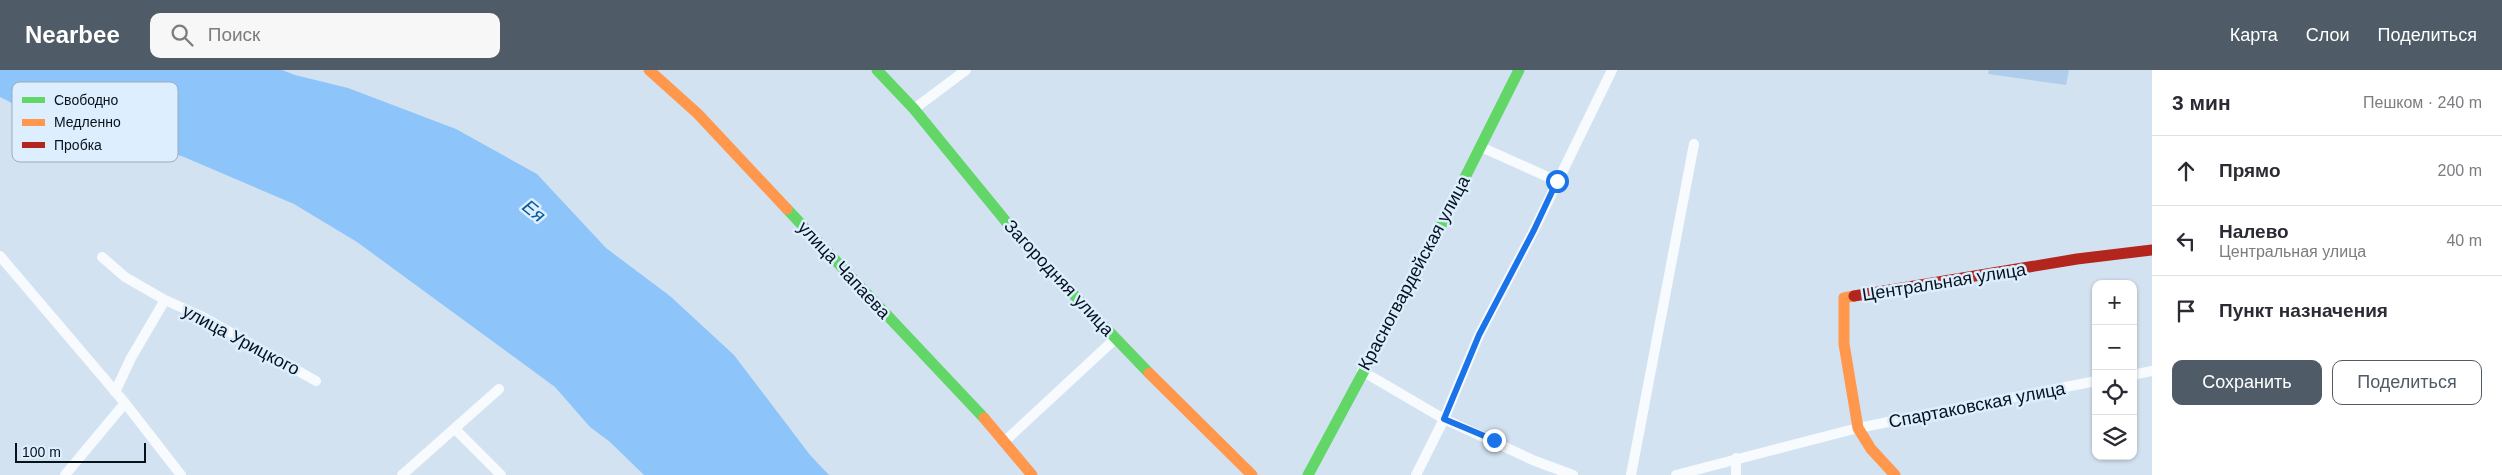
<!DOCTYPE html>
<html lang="ru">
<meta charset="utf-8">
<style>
:root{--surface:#fff;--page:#f7f7f7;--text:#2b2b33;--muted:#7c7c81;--line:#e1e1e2;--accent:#4f5b66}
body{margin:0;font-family:Arial,sans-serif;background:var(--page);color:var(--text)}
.controls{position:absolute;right:15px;bottom:15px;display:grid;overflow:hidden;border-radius:10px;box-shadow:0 1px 4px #0004}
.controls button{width:45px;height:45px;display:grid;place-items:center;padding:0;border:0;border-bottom:1px solid var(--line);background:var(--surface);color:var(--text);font:25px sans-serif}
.scale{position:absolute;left:15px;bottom:12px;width:131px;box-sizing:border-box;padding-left:5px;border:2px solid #08121b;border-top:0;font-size:14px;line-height:18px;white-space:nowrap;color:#08121b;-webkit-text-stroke:4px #def;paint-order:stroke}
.stop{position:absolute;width:15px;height:15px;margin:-11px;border:4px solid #1a73e8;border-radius:50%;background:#fff}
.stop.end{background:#1a73e8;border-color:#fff;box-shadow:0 1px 5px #0008}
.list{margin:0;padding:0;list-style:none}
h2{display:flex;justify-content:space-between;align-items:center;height:65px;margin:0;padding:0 20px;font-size:21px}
h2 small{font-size:16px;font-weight:400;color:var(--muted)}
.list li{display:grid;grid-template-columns:32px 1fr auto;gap:15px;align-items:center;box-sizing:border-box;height:70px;padding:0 20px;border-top:1px solid var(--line)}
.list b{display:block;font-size:19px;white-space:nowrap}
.list p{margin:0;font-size:16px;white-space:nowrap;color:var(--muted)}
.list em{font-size:16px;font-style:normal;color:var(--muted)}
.actions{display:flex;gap:10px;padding:15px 20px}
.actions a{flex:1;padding:11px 0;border:1px solid var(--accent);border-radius:10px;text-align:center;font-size:18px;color:var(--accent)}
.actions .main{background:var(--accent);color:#fff}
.icon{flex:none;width:28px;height:28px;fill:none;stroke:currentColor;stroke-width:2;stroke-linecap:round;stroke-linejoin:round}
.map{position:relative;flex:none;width:2152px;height:405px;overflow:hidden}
header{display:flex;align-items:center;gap:30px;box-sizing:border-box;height:70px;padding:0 25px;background:var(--accent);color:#fff}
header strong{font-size:24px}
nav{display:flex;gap:28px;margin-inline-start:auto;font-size:18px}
.search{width:350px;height:45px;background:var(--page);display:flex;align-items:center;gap:12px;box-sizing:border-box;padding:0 18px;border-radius:10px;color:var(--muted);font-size:19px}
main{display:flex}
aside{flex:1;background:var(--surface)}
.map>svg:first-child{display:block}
</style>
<header>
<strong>Nearbee</strong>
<div class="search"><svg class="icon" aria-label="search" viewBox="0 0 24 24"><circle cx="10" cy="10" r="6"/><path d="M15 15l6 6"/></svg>Поиск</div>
<nav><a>Карта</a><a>Слои</a><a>Поделиться</a></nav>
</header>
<main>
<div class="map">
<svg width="2152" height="405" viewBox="0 0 2152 405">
<rect width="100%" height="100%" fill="#d3e2f1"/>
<!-- green -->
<path fill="#b0ceec" d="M1989,0H2069L2066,15L1988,4Z"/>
<!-- water -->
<path fill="#8dc4f9" d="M0,0H282L295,5L348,18L456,59L537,104L606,178L670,226L734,285L810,385L829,405H644L610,372L590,357L555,317L357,172L294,134L184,87L92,55L20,37L0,27Z"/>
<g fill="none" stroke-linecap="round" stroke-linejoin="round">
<!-- street -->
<path stroke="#f8fbfd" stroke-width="10" d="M914,39L966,0
M1481,77L1557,111
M0,186L125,333L181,405
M102,187L125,207L165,230L203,247L316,311
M1362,301L1444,349L1535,391L1573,405
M2133,305L2152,301
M115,322L131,288L165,230
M455,359L501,405
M1005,371L1115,269
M65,405L125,333
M402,405L499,319
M1416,405L1444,349L1479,265L1534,160L1612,0
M1631,405L1694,74
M1676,405L1858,358L2096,311
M1736,405V388"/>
<!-- fast -->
<path stroke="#63d668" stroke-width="11" d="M877,0L914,39L1022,171L1149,303
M787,139L984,348
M1308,405L1422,193L1519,0"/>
<!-- slow -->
<path stroke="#ff974d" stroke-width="11" d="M649,0L698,44L787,139
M1854,226L1844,228V274L1858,358L1871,379L1895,405
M1149,303L1252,405
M984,348L1032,405"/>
<!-- jam -->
<path stroke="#b3261e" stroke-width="11" d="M1854,226L2077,189L2152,180"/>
</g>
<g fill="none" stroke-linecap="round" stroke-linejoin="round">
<!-- route -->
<path stroke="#1a73e8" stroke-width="6" d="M1494,370L1444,349L1479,265L1534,160L1557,111"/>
</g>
<g text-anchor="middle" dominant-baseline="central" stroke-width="5" stroke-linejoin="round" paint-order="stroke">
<!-- street labels -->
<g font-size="18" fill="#08121b" stroke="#def">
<text transform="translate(844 200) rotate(47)">улица Чапаева</text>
<text transform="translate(1414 203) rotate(-62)">Красногвардейская улица</text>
<text transform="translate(1059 208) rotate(47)">Загородняя улица</text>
<text transform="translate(1944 212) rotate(-9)">Центральная улица</text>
<text transform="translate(241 270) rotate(28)">улица Урицкого</text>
<text transform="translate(1977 335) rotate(-11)">Спартаковская улица</text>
</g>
<!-- water labels -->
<g font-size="19" font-style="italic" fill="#075a99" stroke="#def">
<text transform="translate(534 141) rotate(39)">Ея</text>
</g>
</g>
<!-- legend -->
<rect x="12" y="12" width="166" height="80" rx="8" fill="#def" stroke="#9dacbb" stroke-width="1"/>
<rect x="22" y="27" width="23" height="6" fill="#63d668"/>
<rect x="22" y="49" width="23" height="7" fill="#ff974d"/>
<rect x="22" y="72" width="23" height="6" fill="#b3261e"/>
<g font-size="14" fill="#08121b">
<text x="54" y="35">Свободно</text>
<text x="54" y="57">Медленно</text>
<text x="54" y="80">Пробка</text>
</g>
</svg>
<div class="controls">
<button>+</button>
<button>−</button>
<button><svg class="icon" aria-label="locate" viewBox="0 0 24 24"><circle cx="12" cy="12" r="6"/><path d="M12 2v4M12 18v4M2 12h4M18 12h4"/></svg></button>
<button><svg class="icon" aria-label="layers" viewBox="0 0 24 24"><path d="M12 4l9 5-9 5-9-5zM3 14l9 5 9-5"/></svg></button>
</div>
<div class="scale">100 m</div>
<div class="stop" style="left:1557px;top:111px"></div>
<div class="stop end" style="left:1494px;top:370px"></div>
</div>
<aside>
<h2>3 мин<small>Пешком · 240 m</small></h2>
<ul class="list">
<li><svg class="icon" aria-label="ahead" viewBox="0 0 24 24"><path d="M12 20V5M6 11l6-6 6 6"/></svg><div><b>Прямо</b></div><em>200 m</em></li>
<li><svg class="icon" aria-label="left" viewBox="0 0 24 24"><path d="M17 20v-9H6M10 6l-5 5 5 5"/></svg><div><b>Налево</b><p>Центральная улица</p></div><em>40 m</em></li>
<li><svg class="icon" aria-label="arrive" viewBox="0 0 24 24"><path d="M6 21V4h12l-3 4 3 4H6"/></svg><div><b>Пункт назначения</b></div></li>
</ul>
<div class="actions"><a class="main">Сохранить</a><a>Поделиться</a></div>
</aside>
</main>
